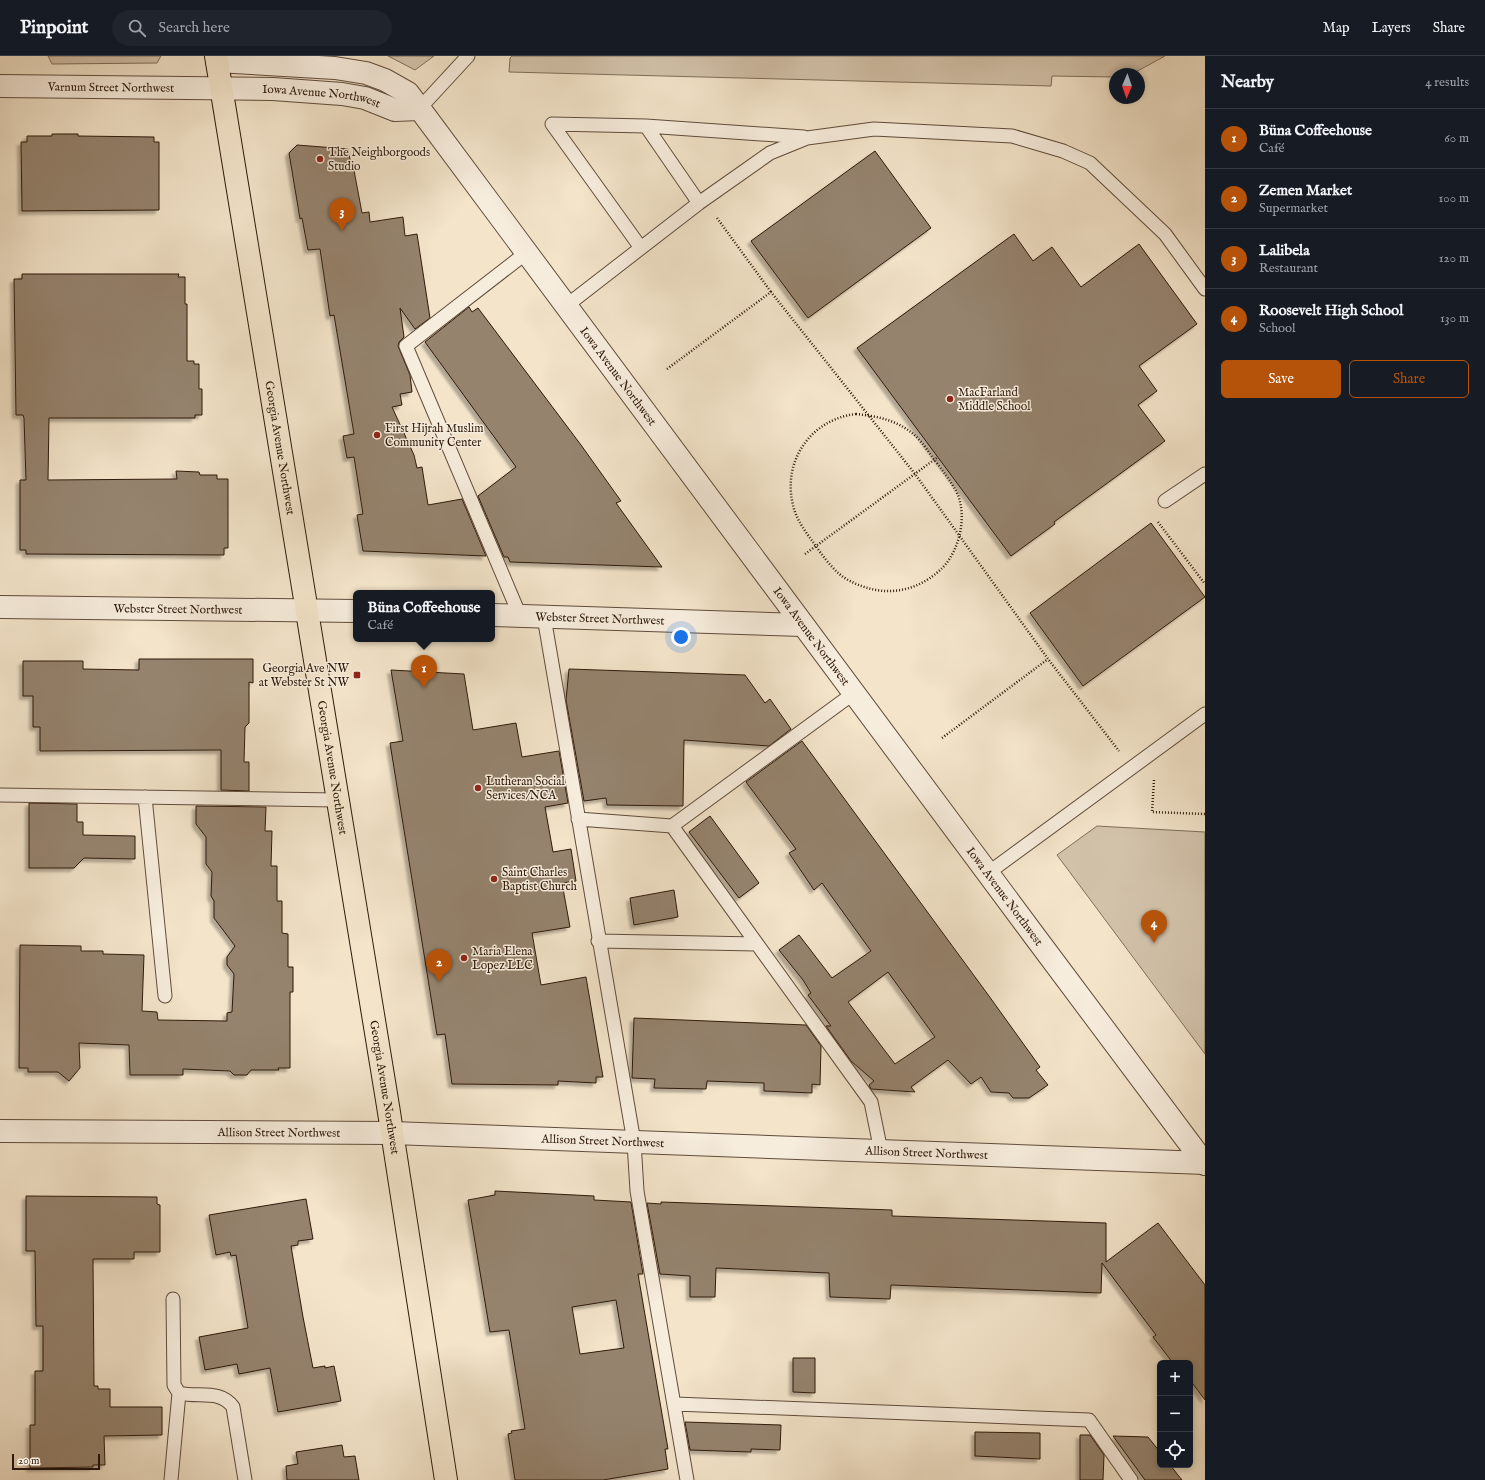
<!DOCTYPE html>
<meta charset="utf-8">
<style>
:root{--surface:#171b24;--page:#20242c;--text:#f1f3f6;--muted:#9ea1a6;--line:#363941;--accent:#b45309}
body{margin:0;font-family:"IM FELL English",serif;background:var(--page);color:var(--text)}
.controls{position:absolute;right:12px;bottom:12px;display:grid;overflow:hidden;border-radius:6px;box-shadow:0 2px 6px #0003}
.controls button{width:36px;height:36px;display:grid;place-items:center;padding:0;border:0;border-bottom:1px solid var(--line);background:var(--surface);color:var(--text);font:20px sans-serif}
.compass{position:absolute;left:1109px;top:12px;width:36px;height:36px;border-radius:50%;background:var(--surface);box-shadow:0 2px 6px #0003;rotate:182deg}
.scale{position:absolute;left:12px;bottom:10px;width:88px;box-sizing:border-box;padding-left:4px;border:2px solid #2f1a0b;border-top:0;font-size:11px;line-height:14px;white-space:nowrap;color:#2f1a0b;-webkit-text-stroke:3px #f7eddd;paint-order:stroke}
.you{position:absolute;left:681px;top:581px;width:14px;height:14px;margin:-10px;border:3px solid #fff;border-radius:50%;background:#1a73e8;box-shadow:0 0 0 6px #1a73e833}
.badge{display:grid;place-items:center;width:26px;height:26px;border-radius:50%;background:var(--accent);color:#fff;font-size:13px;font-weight:700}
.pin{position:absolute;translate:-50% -33px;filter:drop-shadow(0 1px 2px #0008)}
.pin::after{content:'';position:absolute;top:21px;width:14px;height:12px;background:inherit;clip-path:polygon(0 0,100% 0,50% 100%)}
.popup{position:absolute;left:353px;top:534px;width:142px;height:52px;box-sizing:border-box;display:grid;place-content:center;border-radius:6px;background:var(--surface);filter:drop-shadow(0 1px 3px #0005);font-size:13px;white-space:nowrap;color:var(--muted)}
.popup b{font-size:15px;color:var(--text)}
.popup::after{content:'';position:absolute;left:50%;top:100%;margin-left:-8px;border:8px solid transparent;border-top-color:var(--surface)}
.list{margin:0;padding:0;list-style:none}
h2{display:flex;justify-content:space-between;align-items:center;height:52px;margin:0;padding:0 16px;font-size:17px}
h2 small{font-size:13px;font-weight:400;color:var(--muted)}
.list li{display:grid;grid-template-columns:26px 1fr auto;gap:12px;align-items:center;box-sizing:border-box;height:60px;padding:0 16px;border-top:1px solid var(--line)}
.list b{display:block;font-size:15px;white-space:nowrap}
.list p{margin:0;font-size:13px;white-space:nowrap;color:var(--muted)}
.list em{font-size:13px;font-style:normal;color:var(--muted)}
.actions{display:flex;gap:8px;padding:12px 16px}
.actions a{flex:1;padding:9px 0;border:1px solid var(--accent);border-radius:6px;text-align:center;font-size:14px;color:var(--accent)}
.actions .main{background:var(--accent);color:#fff}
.icon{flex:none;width:22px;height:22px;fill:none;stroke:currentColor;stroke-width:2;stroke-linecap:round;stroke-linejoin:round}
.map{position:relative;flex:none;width:1205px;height:1424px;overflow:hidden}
header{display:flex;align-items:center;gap:24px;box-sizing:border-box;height:56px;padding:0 20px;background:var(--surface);border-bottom:1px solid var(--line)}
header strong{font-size:19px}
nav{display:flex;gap:22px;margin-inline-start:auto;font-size:14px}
.search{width:280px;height:36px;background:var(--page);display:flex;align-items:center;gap:10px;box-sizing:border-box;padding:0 14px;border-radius:22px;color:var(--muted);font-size:15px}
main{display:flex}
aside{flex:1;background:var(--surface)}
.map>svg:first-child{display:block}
</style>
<header>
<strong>Pinpoint</strong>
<div class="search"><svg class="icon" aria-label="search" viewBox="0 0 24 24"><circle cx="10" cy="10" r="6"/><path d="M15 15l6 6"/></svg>Search here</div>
<nav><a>Map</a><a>Layers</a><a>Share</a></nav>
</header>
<main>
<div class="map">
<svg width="1205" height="1424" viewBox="0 0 1205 1424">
<defs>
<filter id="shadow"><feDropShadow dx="-3.5" dy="3.5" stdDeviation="1" flood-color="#0004"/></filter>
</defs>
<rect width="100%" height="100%" fill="#f3e4ca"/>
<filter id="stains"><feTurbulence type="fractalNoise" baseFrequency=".005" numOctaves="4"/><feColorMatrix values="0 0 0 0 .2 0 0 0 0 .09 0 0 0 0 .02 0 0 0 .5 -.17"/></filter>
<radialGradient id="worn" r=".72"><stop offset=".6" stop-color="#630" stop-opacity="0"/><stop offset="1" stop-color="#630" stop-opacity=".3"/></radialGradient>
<!-- green -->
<path fill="#d2c2aa" stroke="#806e5a" d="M48,0H161L157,7L52,8Z
M388,0H434L415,14Z
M512,0H1165L1132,18H1115V21L1052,20L1051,30L509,16L510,2Z
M1097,770L1205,776V998L1057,799Z"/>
<!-- building -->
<path fill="#95836e" stroke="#2f1a0b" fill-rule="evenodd" filter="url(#shadow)" d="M52,78H78V80L154,81V86H159V154L22,155L21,86H27V80H52Z
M297,89L348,93L351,109H353L362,157L369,156L370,166L403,161L405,180L417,178L430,262L415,273L400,252L404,281L399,286L398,290L410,319L412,336L400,338L402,349L392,351L414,399L417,412L422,411L428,449L462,443L486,500L363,495L357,459L363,458L354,401L347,402L343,380L354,378L334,259L330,260L320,193L308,194L302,162L300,163L289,97Z
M875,95L931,172L808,262L751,185Z
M1014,178L1033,205L1052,191L1081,231L1139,188L1197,268L1139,310L1157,335L1138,349L1165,385L1054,466L1055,468L1011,500L857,292Z
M22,218H179L178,221H185V248H187V305H194V308H199V333H202V359H195V362H49L48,424L177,423L176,415L199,416L200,419H217V423H228V492H224V499L26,498V494H20V424H26L24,362L23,359H16L14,223H22Z
M469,251L472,256L478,252L581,389L621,445L616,447L662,511L510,506L508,501H504L478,440L516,411L425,286Z
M1151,467L1205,541L1083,630L1030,557Z
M139,603H253V627L249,626V667L245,671L244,706H249V735L221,734V694L40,695V671H33V640H23V605H83V613L139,614Z
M569,613L745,619L765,647L770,643L791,673L769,690L684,684L683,750L607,749L606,742L584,745L566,644Z
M391,614L464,618L473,674L516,667L522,701L559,695L568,747L545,751L553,796L571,793L576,825L562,827L570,871L532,877L541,929L586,921L603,1021H596V1027L558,1025V1029L452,1028L445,978L437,979L390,687L403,685Z
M802,685L989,940L1040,1011L1036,1014L1048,1029L1029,1042H1013L1009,1037L991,1036L981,1021L971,1028L948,1004L911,1031L915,1036L871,1033L869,1029L874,1025L851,1005L826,970H831L808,939L811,937L803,924L779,894L799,879L832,922L871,895L822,827L814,834L789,797L796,793L746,726ZM888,916L935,981L895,1008L848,946Z
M29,747L77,748V766H83V779L135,780V803L84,802L74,812H29Z
M196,750L266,751L265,775H272L271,810H277V845H282V877L288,878V911H293V936H290V1012H278L279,1014H251L247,1019H234L230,1015L183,1013V1019H130L129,989L79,987L80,1012L69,1025L58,1016H28V1012H19L20,889L81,890V895H103V898L144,899L142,955L157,956L158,964L227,965V957L232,956L234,918L227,909V901L235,890L214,862V845L211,840L212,816L206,808V781L196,768Z
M710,760L759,827L739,842L689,776Z
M674,834L678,861L634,869L630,842Z
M634,962L806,969L821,990L820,1029L812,1028V1037L764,1035V1027L707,1025L706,1033L654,1032L655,1023L632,1022Z
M495,1135L594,1140V1144L631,1146L643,1218H638L668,1393H665L668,1413L603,1424H515L508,1378L512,1377L511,1375L525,1373L517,1323L509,1274L490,1276L468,1144L495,1139ZM616,1244L624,1292L580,1298L572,1251Z
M26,1140L157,1141V1148L160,1149V1196H134V1203H93L94,1330H98V1333H110V1351H162V1379L104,1380L105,1409H93V1411L30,1412V1369H35V1315H43V1270H36L35,1195H26Z
M306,1143L313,1183L298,1185V1189L291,1190L303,1261L313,1312L325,1310V1312L334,1310L341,1345L278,1356L270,1312L239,1318L237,1308L205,1314L199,1281L248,1272L236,1199L231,1200L230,1196L216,1199L209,1159Z
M661,1146L892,1154V1160L1106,1167V1206L1158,1167L1205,1229V1344L1190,1324V1307H1173L1153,1281L1156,1279L1102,1207L1101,1237L891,1229L890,1243L830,1241L829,1217L716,1212L715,1241H690V1220L660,1218L647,1147L661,1148Z
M793,1302H815V1337L793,1336Z
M685,1366L781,1369L780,1394L751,1393V1396L690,1394Z
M975,1376L1040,1377V1403L975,1400Z
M1080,1379H1090L1104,1399L1103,1424H1080Z
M1113,1380L1148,1381L1160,1396V1409H1170L1182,1424H1145Z
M342,1389L344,1401L355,1400L359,1424H287L286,1410L298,1408L296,1396Z"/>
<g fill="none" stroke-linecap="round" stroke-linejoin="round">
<!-- service casing -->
<g stroke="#604c3b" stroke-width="15">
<path id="service" d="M419,53L468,0
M646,70L804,81
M641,192L552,68L646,70L699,147
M566,250L699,147L770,97L807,82L874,73L1012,80L1063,95L1090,107L1165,178L1205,233
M1165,445L1205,418
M520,560L406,290L526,197
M544,561L634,1086L637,1135L687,1424
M0,739L337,744
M145,741L165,940
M578,763L672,770L871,1046L881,1095
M672,770L854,637
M988,817L1205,658
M598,885L757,888
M173,1243L174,1329L179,1337C199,1342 220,1333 233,1351L245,1424
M675,1348L1089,1364L1131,1424
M171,1424L179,1337"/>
</g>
<!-- minor casing -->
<g stroke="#604c3b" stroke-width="24">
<g id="minor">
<path id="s1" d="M217,5L335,12L366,17L385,24L408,37L1033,878L1205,1108"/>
<path id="s2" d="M0,30L273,33L342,38L365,42L395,54L419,53"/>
<path id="s3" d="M0,551L356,555"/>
<path id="s4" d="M492,559L803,569"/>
</g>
</g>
<!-- tertiary casing -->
<g stroke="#604c3b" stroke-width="24">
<g id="tertiary">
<path id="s5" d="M0,1075L392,1077L1205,1107"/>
</g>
</g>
<!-- trunk casing -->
<g stroke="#2f1a0b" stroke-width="24">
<g id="trunk">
<path id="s6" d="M216,0L388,1050L446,1424"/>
</g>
</g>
<!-- path -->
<path stroke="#2f1a0b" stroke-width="2.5" stroke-dasharray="1 2" stroke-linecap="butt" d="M717,162L771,236
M667,313L771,236L915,418L1048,603L1119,695
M856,358C876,360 896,364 912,377C921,384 927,394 933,402C942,414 951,425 957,437C968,461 959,498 939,515C913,538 881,541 850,525C835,518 822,499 813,486C805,475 796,463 793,449C782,405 811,363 856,358Z
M1158,466L1205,528
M805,498L938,401
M942,682L1048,603
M1154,724L1152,756L1205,758"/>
<!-- service -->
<use href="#service" stroke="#f7eddd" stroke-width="13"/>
<!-- minor -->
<use href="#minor" stroke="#f7eddd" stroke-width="22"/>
<!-- tertiary -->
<use href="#tertiary" stroke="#f7eddd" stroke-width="22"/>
<!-- trunk -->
<use href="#trunk" stroke="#f3e4ca" stroke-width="22"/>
</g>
<!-- markers -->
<g fill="#8f2418" stroke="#f7eddd" stroke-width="1.5">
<circle cx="320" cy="103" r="4"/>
<circle cx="950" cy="343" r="4"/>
<circle cx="377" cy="379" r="4"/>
<rect x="353" y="615" width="8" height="8" rx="2"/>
<circle cx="478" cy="732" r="4"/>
<circle cx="494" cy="823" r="4"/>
<circle cx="464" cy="902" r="4"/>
</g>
<g text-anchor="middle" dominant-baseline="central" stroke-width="3" stroke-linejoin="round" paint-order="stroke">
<!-- street labels -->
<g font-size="12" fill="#2f1a0b" stroke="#f7eddd">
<text stroke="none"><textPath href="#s2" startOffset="111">Varnum Street Northwest</textPath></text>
<text stroke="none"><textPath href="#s2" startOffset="322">Iowa Avenue Northwest</textPath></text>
<text stroke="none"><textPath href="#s1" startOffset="549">Iowa Avenue Northwest</textPath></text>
<text stroke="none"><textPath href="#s6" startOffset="397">Georgia Avenue Northwest</textPath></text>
<text stroke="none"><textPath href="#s3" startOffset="178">Webster Street Northwest</textPath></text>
<text stroke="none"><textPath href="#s4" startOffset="108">Webster Street Northwest</textPath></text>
<text stroke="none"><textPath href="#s1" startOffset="873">Iowa Avenue Northwest</textPath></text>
<text stroke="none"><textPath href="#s6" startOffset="721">Georgia Avenue Northwest</textPath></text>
<text stroke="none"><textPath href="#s1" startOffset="1197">Iowa Avenue Northwest</textPath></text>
<text stroke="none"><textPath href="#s6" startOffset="1045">Georgia Avenue Northwest</textPath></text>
<text stroke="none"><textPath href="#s5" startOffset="279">Allison Street Northwest</textPath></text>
<text stroke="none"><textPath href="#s5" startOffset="603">Allison Street Northwest</textPath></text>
<text stroke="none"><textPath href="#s5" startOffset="927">Allison Street Northwest</textPath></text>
</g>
<!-- poi labels -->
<g font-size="12" fill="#2f1a0b" stroke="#f7eddd" text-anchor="start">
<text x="328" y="96">The Neighborgoods<tspan x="328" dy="14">Studio</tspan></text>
<text x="958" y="336">MacFarland<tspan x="958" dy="14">Middle School</tspan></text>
<text x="385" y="372">First Hijrah Muslim<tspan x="385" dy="14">Community Center</tspan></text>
<text x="349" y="612" text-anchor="end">Georgia Ave NW<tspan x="349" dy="14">at Webster St NW</tspan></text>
<text x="486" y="725">Lutheran Social<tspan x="486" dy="14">Services/NCA</tspan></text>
<text x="502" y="816">Saint Charles<tspan x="502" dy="14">Baptist Church</tspan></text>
<text x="472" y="895">Maria Elena<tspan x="472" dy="14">Lopez LLC</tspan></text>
</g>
</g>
<rect width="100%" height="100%" filter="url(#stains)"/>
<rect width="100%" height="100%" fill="url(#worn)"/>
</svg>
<div class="controls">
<button>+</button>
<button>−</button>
<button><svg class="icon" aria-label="locate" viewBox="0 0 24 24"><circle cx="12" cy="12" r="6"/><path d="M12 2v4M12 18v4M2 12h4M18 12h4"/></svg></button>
</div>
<svg class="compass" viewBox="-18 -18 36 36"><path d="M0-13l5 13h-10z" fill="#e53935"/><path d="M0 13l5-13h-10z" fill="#9ea1a6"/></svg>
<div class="scale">20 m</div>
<div class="you"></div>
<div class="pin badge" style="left:424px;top:632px">1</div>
<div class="popup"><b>Büna Coffeehouse</b>Café</div>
<div class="pin badge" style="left:439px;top:926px">2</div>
<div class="pin badge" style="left:342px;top:175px">3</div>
<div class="pin badge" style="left:1154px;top:887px">4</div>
</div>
<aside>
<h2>Nearby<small>4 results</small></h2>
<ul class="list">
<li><span class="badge">1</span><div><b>Büna Coffeehouse</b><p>Café</p></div><em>60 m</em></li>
<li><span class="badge">2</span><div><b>Zemen Market</b><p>Supermarket</p></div><em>100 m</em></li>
<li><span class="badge">3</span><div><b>Lalibela</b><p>Restaurant</p></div><em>120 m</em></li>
<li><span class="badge">4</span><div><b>Roosevelt High School</b><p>School</p></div><em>130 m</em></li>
</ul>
<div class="actions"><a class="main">Save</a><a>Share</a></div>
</aside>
</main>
